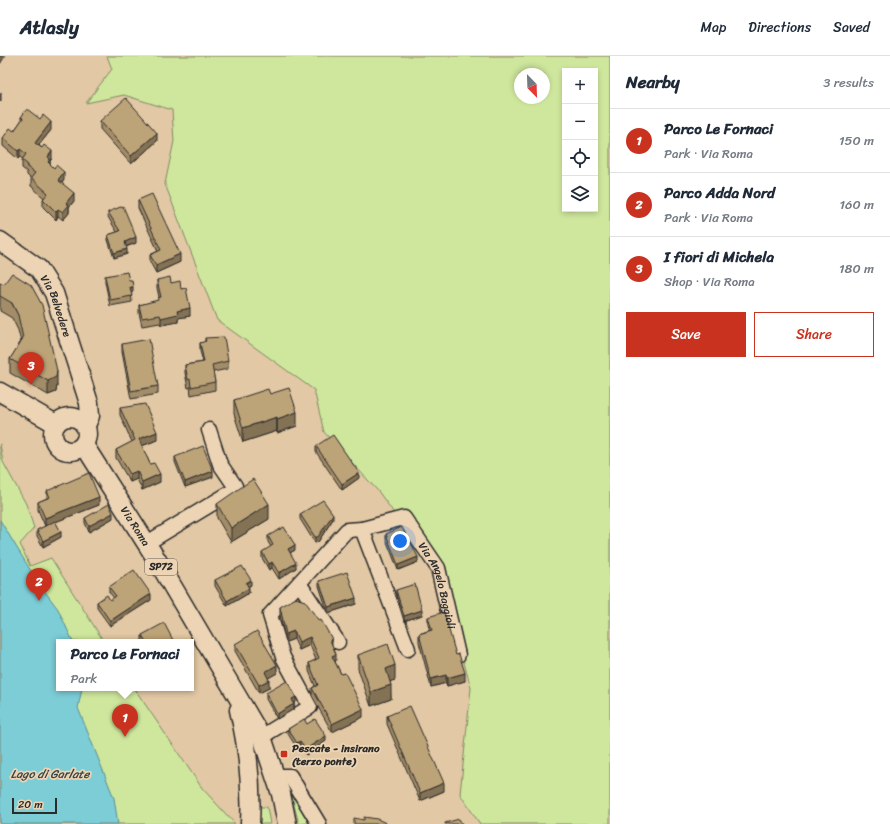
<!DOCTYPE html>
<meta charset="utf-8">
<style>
:root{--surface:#fff;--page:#f2f2f3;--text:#1f2937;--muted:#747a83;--line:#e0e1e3;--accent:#c8321e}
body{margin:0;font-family:Sriracha,sans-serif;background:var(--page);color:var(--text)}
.controls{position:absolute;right:12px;top:12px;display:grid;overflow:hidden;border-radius:0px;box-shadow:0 2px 6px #0003}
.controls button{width:36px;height:36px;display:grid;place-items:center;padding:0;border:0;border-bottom:1px solid var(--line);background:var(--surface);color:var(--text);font:20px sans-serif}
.compass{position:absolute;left:514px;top:12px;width:36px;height:36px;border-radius:50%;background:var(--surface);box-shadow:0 2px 6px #0003;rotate:157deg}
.scale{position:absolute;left:12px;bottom:10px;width:45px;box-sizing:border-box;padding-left:4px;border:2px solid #2b2b2b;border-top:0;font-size:11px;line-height:14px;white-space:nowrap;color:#2b2b2b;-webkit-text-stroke:3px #ecd4b4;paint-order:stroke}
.you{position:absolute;left:400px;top:485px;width:14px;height:14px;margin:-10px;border:3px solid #fff;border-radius:50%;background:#1a73e8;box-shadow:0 0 0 6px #1a73e833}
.badge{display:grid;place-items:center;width:26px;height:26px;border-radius:50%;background:var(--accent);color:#fff;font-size:13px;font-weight:700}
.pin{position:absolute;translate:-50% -33px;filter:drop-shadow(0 1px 2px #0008)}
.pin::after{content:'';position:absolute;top:21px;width:14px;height:12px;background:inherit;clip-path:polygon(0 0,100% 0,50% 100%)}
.popup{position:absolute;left:56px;top:583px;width:138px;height:52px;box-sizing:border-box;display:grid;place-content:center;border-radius:0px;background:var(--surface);filter:drop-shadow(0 1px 3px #0005);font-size:13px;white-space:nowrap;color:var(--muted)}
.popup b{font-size:15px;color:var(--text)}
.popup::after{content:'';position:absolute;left:50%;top:100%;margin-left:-8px;border:8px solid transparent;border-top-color:var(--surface)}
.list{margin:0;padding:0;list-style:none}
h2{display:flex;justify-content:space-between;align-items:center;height:52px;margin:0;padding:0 16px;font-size:17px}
h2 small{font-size:13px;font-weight:400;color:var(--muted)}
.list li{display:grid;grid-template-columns:26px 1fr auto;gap:12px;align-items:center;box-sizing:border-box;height:64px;padding:0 16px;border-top:1px solid var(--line)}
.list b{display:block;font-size:15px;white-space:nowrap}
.list p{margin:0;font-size:13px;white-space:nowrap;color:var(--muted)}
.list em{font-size:13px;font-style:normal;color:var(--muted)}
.actions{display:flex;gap:8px;padding:12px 16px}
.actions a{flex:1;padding:9px 0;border:1px solid var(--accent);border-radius:0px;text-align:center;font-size:14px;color:var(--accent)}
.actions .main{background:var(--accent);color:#fff}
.icon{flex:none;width:22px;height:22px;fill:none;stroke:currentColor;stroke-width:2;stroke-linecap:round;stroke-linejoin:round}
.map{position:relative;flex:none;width:610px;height:768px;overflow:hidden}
header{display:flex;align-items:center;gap:24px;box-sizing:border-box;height:56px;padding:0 20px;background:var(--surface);border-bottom:1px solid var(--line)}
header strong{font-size:19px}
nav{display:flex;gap:22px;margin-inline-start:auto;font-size:14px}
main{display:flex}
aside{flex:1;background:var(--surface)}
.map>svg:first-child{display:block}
</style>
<header>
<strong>Atlasly</strong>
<nav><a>Map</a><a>Directions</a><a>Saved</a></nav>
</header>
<main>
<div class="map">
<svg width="610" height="768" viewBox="0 0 610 768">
<rect width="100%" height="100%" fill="#e2c8a4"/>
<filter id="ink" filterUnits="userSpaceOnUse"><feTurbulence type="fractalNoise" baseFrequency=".025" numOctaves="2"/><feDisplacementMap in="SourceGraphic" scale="8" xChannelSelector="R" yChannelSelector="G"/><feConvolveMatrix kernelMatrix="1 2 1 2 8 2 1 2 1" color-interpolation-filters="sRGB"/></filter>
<g filter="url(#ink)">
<!-- green -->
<path fill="#cfe79d" stroke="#7d8964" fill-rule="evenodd" d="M107,0H610V768H480L460,738L471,632L440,520L378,435L324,376L314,334L217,264L165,128L174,85L172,54L124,39L86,47L112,13ZM565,15H595V153H565ZM520,18H544V42H520Z
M0,388L3,406L26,448L34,472L20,488L30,510L51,502L104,586H59V632H134L202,732L235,768H0Z
M292,734L308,763V767L299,768L293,745Z
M258,751H267L270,768H257Z"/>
<!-- water -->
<path fill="#7ccdd6" stroke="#5c8c92" d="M0,464L37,525L58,553L73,586H59V632H82L78,652L114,742L118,768H0Z"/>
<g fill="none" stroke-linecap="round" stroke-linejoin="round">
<!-- minor casing -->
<g stroke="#2b2b2b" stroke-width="17">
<g id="minor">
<path id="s1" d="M362,473L404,462L438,512L458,599"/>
<path d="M147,487L233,435L235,430L220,408L209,374"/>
<path d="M299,527L338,586"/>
<path d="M261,681L310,651L283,601L270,559L347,474L362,473L408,593"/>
<path d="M275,720H290L319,768"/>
</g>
</g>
<!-- major casing -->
<g stroke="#2b2b2b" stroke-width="21">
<g id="major">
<path id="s2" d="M0,185L39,213L54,237L89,347L90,360L86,369"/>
<path d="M0,336L56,368"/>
<circle cx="70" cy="378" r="17"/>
<path id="s3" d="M84,389L157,504L263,684L281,738L287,768"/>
<path d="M239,654C248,692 252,729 250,768"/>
</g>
</g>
<!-- minor -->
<use href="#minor" stroke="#ecd4b4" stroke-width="14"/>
<!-- major -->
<use href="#major" stroke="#ecd4b4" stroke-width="18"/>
</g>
<!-- wall -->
<path fill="#a38c67" stroke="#2b2b2b" d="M21,61L51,74L39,89L52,103L50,105V109L64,124L62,127L74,145L69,151V157L63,164L58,160L56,164L43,151V143L44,142L31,130V123L27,119V116L22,112V104L23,103L20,101L18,103L3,90V82L14,75L21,65Z
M100,65L157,85L131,108L100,73Z
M138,144L180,206L156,217L150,206V199L158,195L138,152Z
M108,156L136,187L126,191L127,198L114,202L108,184V179L117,176L108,161Z
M105,220L129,224L133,236H131L132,246L110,250L105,226Z
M157,224L171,227L181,233L190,260L178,262V266L161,269L160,267L142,270L139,257V249L158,245V242L159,241L157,232Z
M0,226L57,329L56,336L48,339L10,317V303L21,286L18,274L12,262L0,255Z
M205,282L228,305V313L213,316L215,326V334L191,339L190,331L188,332L185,317V309L203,306L200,295V287L205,286Z
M122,288L158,330V338L131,343L122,296Z
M270,338L297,370L277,377V375L243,386L234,358V344Z
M120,352L157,384L142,390L150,408L160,426L142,434L137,423L130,426L116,402V394L132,386L120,359Z
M316,390L359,422L342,434L316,396Z
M175,401L213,421L185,431L175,406Z
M47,435L99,449L55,466L61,481L43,491L37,480V474L48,469L45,470L38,454V446L47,442Z
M217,448L269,463L231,486L217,462Z
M300,458L333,463L318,486L315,487L300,463Z
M85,462H113L89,476L85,467Z
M386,478L407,482L418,506L398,514L386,483Z
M268,480L295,494L290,497L296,512L279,523L272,512L269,514L262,502V496L271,491L268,486Z
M215,524L251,529L248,531L249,537L227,550L215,530Z
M319,525L356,548L328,557L319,530Z
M109,531L151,544L110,570L97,552V546L110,544L114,542L109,536Z
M396,534L422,559L404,565L396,539Z
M280,551L332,589L336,605L335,606L363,661L332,676L312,640V632L315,630L309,615V607L316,604L310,589L299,594L294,583L286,586L280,559Z
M428,561L456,599L465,625L447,630L446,627L431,631L419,586V578L430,574L428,569Z
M142,579L174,586H143L142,585Z
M235,588L277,617L268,622L269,632L259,637L235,595Z
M358,599L395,624L390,625L391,643L371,650L358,613Z
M266,637L296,646L294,647V653L277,663L266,643Z
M387,660L444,735L420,745L387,668Z
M307,668L326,685L306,699L300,690L297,692L288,678V673Z"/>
<!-- shaded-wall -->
<path fill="#847254" stroke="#2b2b2b" d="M0,0H5L0,8Z
M1,37V45L0,46V39Z
M51,66V74L35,94V87Z
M157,77V85L131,108V100Z
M20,93V101L18,103V95Z
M52,95V103L50,105V111L48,114V101Z
M64,116V124L58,132V124Z
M74,137V145L69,151V157L63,164V156L66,147Z
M58,153V160L56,164V156Z
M136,181V187L125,191V186Z
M127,193V198L114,202V197Z
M180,198V206L156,217V209Z
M130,231H133V236L130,237Z
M190,252V260L178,262V266L161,269V262L177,255Z
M57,315V329L56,336L48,339V325Z
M297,356V370L277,377V363Z
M277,361V375L243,386V372Z
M157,376V384L139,391V383Z
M137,415V423L130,426V418Z
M213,415V421L185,431V426Z
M359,417V422L342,434V428Z
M160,418V426L142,434V426Z
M99,441V449L45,470V462Z
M269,448V463L231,486V472Z
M113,457V462L89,476V470Z
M333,458V463L318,486L315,487V481Z
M61,476V481L43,491V485Z
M295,489V494L288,498V493Z
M418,501V506L398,514V509Z
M272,506V512L269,514V508Z
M296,507V512L279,523V517Z
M251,524V529L246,532V527Z
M249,532V537L227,550V545Z
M151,538V544L110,570V565Z
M356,542V548L328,557V551Z
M422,554V559L404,565V560Z
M294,575V583L286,586V578Z
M310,581V589L299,594V586Z
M332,583V591L330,584Z
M336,598V605L332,608V600Z
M277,609V617L265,624V616Z
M395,609V624L386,627V613Z
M465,617V625L447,630V622Z
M446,619V627L431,631V623Z
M269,624V632L259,637V629Z
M391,629V643L371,650V636Z
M296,641V646L292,648V643Z
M294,648V653L277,663V658Z
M363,653V661L332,676V668Z
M326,680V685L306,699V693Z
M300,685V690L297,692V687Z
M444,727V735L420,745V737Z"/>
<!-- building -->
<path fill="#bda378" stroke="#2b2b2b" d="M126,42L157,77L131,100L100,65Z
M27,53L40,63L43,59L51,66L35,87L42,92L44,89L52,95L48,101L50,103L48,106L54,112L56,109L64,116L58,124L74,137L66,147L69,149L63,156L58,153L56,156L43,143L48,137L31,122L35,117L27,111L28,109L22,104L26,98L20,93L18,95L3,82L10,72L14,75L23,62L21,61Z
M152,138L180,198L156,209L150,199L161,194L138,144Z
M123,150L136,181L125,186L127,193L114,197L108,179L120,175L108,156Z
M127,216L129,224H132L133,231H130L132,240L110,244L105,220Z
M12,217L31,229L42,249L57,315L56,321L48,325L10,303L23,282L18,259L12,247L0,240V226L4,228Z
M170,221L171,227L180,225L181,233L186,232L190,252L177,255L178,258L161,262L160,259L142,262L139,249L158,244V242L161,241L157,224Z
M224,281L228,305L212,309L215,326L191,331L190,323L188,324L185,309L204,306L200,287L206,285L205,282Z
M149,283L158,330L131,335L122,288Z
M289,332L297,356L277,363V361L243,372L234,344L268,333L270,338Z
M145,348L157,376L139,383L150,408L154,407L160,418L142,426L137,415L130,418L116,394L135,384L120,352Z
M333,379L359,417L342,428L316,390Z
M203,390L213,415L185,426L175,401Z
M89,417L99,441L45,462L38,446L50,441L47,435Z
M253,423L269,448L231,472L217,448Z
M323,444L333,458L318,481H315L300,458Z
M109,448L113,457L89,470L85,462Z
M55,465L61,476L43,485L37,474Z
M284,471L295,489L288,493L296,507L279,517L272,506L269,508L262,496L273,489L268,480Z
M402,471L407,482L408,481L418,501L398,509L386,478Z
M242,510L251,524L246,527L249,532L227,545L215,524Z
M134,514L151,538L110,565L97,546L107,539L110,544L116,540L109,531Z
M347,516L356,542L328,551L319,525Z
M415,528L422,554L404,560L396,534Z
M296,542L305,545L319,565L321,564L332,583L330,584L336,598L332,600L341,618L345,617L363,653L332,668L312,632L318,629L309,607L319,602L310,581L299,586L294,575L286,578L280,551Z
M444,556L456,599L459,598L465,617L447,622L446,619L431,623L419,578L432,574L428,561Z
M164,567L174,586H146L142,579Z
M257,575L277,609L265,616L269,624L259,629L235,588Z
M388,588L395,609L386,613L391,629L371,636L358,599Z
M287,625L296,641L292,643L294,648L277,658L266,637Z
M410,650L444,727L420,737L387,660Z
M304,663L307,668L315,663L326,680L306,693L300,685L297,687L288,673Z
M364,761L377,763L386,767V768H354V762L364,764Z
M459,763L462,768H445V767Z"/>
</g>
<!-- markers -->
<rect fill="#c8321e" stroke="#ecd4b4" stroke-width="1.5" x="280" y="694" width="8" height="8" rx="2"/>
<g text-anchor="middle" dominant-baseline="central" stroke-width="3.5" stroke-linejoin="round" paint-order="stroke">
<!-- shield labels -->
<rect fill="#ecd4b4" stroke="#655e54" stroke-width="1" x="145" y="503" width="32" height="16" rx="3"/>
<g font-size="10" font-weight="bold" fill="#2b2b2b">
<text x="161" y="511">SP72</text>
</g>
<!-- street labels -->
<g font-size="11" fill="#2b2b2b" stroke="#ecd4b4">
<text stroke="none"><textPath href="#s2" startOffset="89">Via Belvedere</textPath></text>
<text stroke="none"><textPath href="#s3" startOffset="96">Via Roma</textPath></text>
<text stroke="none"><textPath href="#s1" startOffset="120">Via Angelo Baggioli</textPath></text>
</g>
<!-- poi labels -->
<g font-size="11" font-weight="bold" fill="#2b2b2b" stroke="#ecd4b4" text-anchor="start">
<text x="292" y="692">Pescate - insirano<tspan x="292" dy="13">(terzo ponte)</tspan></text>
</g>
<!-- water labels -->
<g font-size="12" font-style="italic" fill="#374345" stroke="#ecd4b4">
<text x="50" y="718">Lago di Garlate</text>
</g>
</g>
</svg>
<div class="controls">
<button>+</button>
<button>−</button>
<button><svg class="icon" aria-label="locate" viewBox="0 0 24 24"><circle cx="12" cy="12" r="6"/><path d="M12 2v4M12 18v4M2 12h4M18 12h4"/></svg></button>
<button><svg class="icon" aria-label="layers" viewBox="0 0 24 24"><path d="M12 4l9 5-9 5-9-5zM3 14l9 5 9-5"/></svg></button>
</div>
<svg class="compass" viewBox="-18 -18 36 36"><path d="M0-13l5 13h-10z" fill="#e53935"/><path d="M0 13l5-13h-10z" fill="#747a83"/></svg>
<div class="scale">20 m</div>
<div class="you"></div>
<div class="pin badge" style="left:125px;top:681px">1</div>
<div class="popup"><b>Parco Le Fornaci</b>Park</div>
<div class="pin badge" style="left:39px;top:545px">2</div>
<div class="pin badge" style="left:31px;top:329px">3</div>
</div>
<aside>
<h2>Nearby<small>3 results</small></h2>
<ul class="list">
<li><span class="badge">1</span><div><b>Parco Le Fornaci</b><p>Park · Via Roma</p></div><em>150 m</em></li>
<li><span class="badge">2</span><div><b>Parco Adda Nord</b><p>Park · Via Roma</p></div><em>160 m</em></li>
<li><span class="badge">3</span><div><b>I fiori di Michela</b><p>Shop · Via Roma</p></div><em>180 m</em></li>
</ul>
<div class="actions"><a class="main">Save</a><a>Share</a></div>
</aside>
</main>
